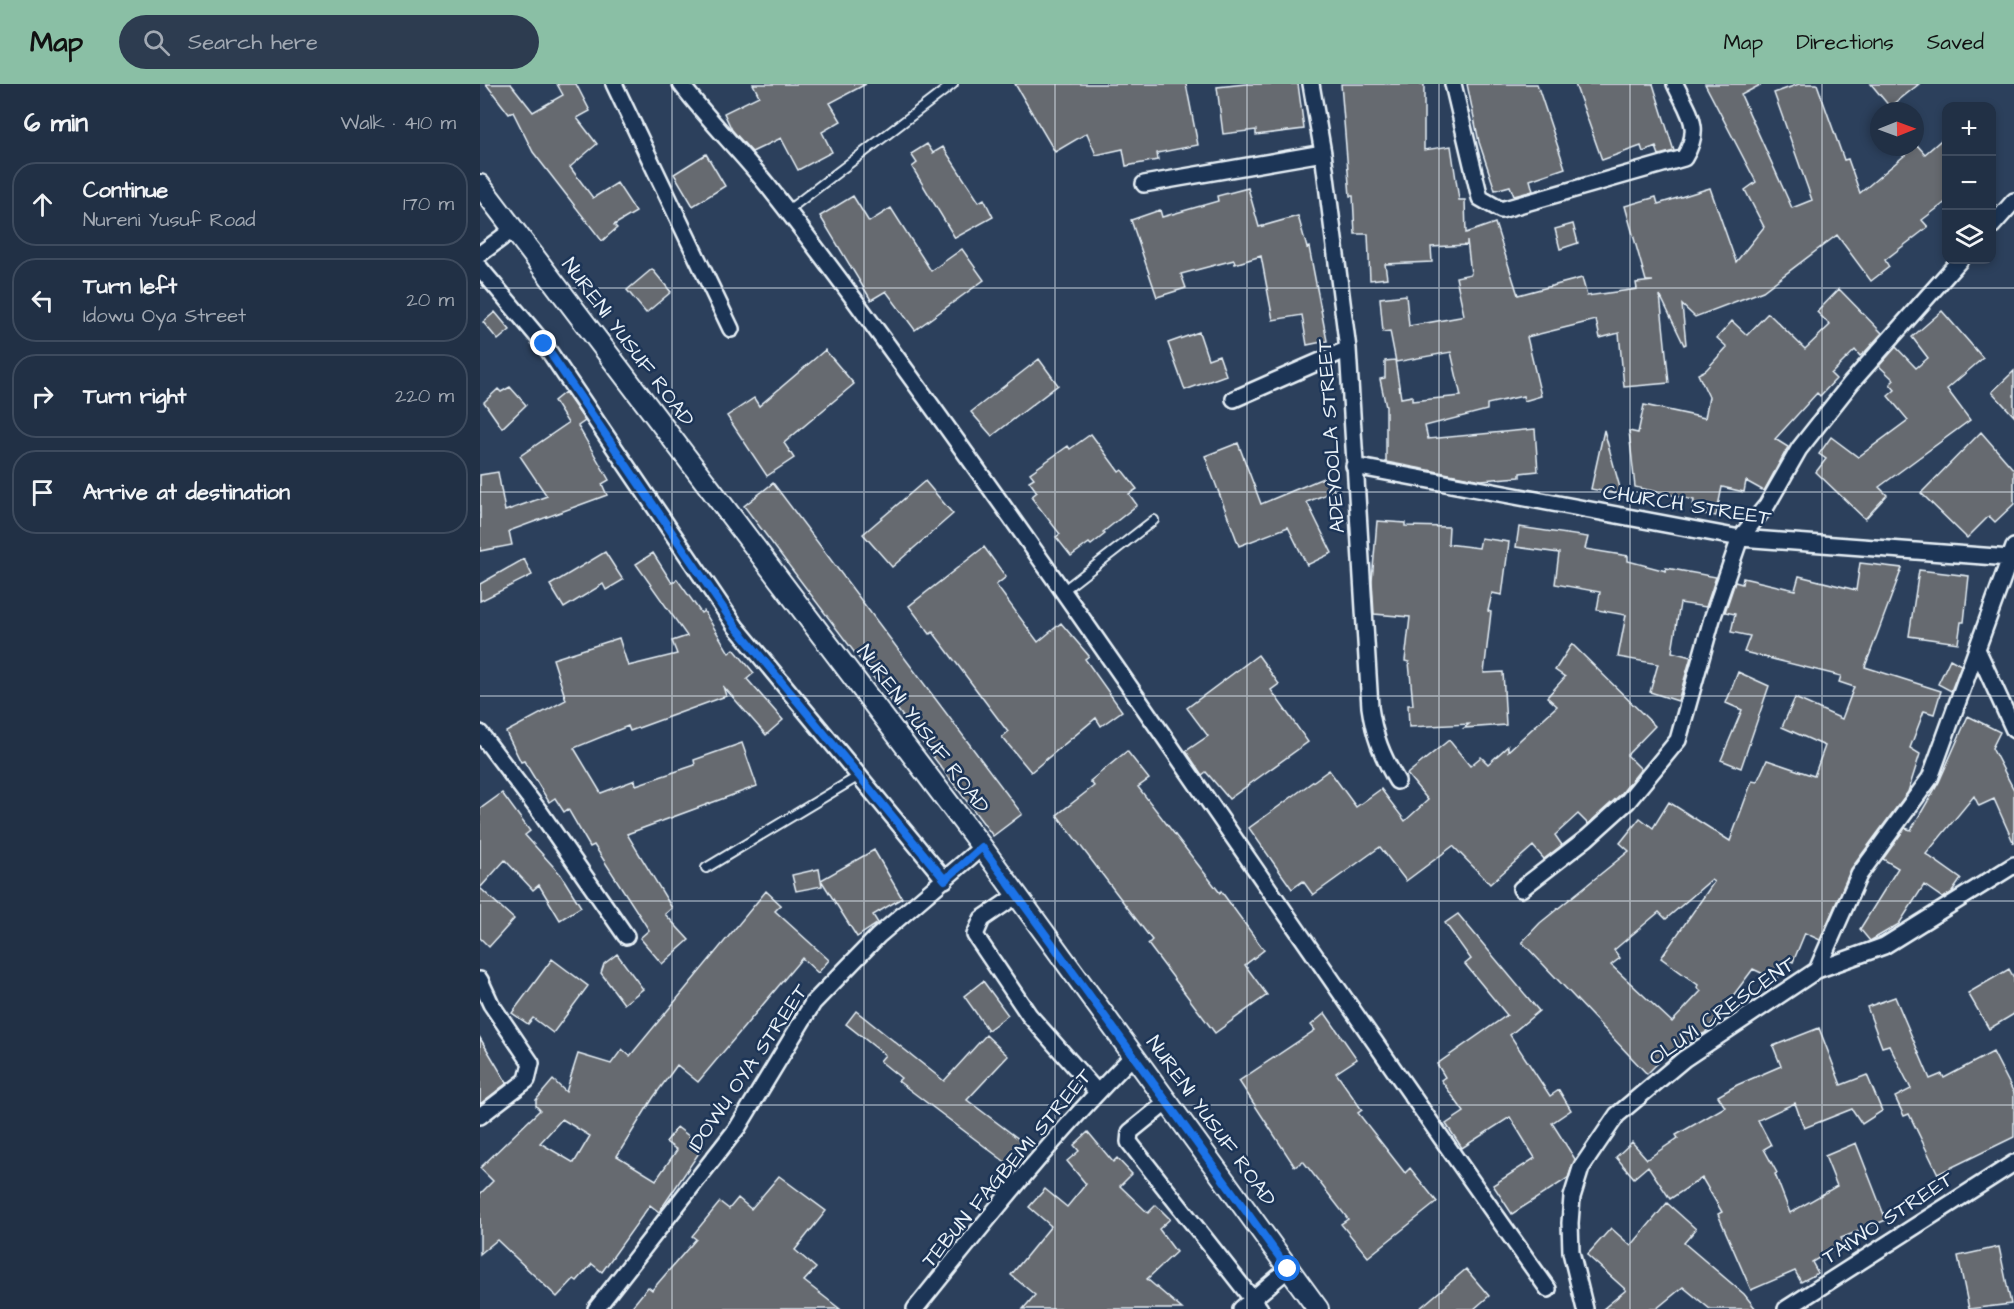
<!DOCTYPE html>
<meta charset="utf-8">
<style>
:root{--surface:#213045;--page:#2d3c50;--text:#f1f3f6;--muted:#a2a9b3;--line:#3e4b5e;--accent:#8abfa5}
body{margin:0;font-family:"Architects Daughter",sans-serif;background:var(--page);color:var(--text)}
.controls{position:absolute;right:18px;top:18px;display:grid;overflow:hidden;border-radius:12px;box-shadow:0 3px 9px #0003}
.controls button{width:54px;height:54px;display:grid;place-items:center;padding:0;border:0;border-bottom:2px solid var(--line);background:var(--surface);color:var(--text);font:30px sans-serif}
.compass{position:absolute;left:1390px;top:18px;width:54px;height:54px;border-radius:50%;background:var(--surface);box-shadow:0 3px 9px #0003;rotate:89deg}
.stop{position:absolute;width:18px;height:18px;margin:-14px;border:4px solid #1a73e8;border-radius:50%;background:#fff}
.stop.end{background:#1a73e8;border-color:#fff;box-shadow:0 2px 6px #0008}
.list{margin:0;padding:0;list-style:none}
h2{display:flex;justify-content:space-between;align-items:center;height:78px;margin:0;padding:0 24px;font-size:26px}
h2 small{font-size:20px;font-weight:400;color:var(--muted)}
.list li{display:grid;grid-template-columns:39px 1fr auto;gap:18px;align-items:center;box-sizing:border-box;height:84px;margin:0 12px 12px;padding:0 12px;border:2px solid var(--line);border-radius:24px}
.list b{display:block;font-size:22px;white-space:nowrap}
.list p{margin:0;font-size:20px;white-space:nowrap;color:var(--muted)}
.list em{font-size:20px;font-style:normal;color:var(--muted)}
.icon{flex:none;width:33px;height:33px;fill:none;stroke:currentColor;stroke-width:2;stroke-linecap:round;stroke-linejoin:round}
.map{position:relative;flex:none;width:1534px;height:1225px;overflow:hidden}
header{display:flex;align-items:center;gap:36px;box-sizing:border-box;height:84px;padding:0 30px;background:var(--accent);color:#111}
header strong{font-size:28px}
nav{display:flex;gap:33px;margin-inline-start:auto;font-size:21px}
.search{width:420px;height:54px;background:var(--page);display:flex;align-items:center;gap:15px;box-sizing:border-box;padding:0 21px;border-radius:33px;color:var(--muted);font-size:22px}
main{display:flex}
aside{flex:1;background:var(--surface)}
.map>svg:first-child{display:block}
</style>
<header>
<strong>Map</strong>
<div class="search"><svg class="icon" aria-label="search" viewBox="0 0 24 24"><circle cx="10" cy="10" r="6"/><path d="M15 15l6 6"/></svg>Search here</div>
<nav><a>Map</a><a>Directions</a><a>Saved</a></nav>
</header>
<main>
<aside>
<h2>6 min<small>Walk · 410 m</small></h2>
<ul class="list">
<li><svg class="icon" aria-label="ahead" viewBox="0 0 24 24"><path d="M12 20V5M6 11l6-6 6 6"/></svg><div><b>Continue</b><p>Nureni Yusuf Road</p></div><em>170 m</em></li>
<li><svg class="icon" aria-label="left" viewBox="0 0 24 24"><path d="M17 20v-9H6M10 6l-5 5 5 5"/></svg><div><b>Turn left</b><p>Idowu Oya Street</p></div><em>20 m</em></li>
<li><svg class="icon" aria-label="right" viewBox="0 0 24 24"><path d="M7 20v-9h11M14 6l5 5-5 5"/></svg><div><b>Turn right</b></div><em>220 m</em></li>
<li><svg class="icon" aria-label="arrive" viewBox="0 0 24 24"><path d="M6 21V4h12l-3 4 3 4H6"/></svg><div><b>Arrive at destination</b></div></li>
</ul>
</aside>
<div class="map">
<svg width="1534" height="1225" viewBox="0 0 1534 1225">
<rect width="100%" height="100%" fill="#2c405c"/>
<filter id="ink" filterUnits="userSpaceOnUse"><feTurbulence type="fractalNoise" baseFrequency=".0167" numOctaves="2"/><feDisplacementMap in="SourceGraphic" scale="12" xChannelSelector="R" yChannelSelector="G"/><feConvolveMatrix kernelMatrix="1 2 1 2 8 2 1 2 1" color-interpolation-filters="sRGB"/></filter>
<g filter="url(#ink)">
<!-- building -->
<path fill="#666a70" stroke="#e8f1f8" stroke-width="1.5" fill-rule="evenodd" d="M6,0H31L53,28L83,11L77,0H96L110,27L97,34L117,60L90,83L113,114L137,99L156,128L134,141L137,144L122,157L53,68L33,28L29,30Z
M273,0H386L350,19L361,37L342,48L352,68L318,86L301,54L272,68L252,46L244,29L279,12Z
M535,0H706L718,61L677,69L678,76L646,82L643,65L616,71L607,49L575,68Z
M766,0H818L824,45L776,51V46L743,50L737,3Z
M861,0H944V66L971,62L979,116H985L986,149L1015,139L1038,211L1102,194L1107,212L1157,205L1156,199L1173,197H1166L1145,122L1176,113L1178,120L1230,104L1256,178L1284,143L1265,106L1276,98L1225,0H1282L1261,11L1312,124L1332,116L1294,9L1319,0H1337L1364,76L1368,75L1380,109L1437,61L1445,70L1467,51V117L1442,136L1448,143L1405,176L1409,183L1391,197L1357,151L1283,207L1215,233L1202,221L1206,260L1204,261L1180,211L1189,299L1144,303L1139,249L1120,254L1116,236L1047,253L1061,312L1044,317L1043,312L1007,320V326L945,342L948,355L1055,345L1058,387L1040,389V393L1001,396L906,378V323L900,295L905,294V277L915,276L921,314L932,312V317L981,312L971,268L916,278L910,247L903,248L900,214L926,211L929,242L980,233L984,231L976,193L991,190L987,156V161L951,163L952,178L905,180L907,194L890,196L888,150H875L873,112H870Z
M987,0H1057L1085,84L1050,96L1053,107L1034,112L1030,102L1015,106L999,58Z
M1095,0H1173L1194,67L1179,71L1176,63L1163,68L1161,62L1122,76Z
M1391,0H1439L1410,23Z
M447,60L453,69L463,63L499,118L504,115L513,133L475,154L432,83L437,79L431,70Z
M226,70L245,102L213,122L194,90Z
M768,104L779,143L818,132L827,164L829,163L847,257L827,261L822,231L793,236L781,172L755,180L754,176L701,190L706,204L677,213L651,136L680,126L682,133L738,117L737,112Z
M373,112L389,138L411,124L451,187L482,165L504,196L435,246L406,207L391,216L340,132Z
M1093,140L1098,159L1080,165L1075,145Z
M172,185L191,208L166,229L147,206Z
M1359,205L1402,249L1385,268L1380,272L1375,266L1351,290L1356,295L1340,312L1337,309L1295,355L1308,363L1284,407L1266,397L1264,408L1242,403L1236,432L1212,428L1214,416L1155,403L1149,347L1158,349L1164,321L1225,334L1229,313L1218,290L1226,286L1247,263L1237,254L1252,237L1267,251L1288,229L1325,265L1350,241L1337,228Z
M1462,227L1503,274L1467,305L1490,336L1399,403L1407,411L1385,435L1336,388L1346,375L1339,370L1351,353L1378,373L1428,336L1408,312L1415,306L1410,300L1414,296L1399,282L1416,263L1436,284L1448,274L1432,253Z
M15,228L30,246L18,256L3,238Z
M719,248L728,275L739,271L746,291L705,306L688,259Z
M345,266L374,300L304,359L314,374L287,392L247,332L274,314L279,322Z
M559,275L578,301L512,352L491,328Z
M1534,287V332L1512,308Z
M30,303L46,321L22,344L4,318L18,305L21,308Z
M85,308L105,337L98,342L129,396L122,400L127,411L29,447L32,461L0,467V391L18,388L25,427L67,412L40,372L88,339L74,317Z
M1124,346L1142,411L1111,405Z
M1501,348L1534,386V420L1515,438L1509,432L1487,454L1441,409Z
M611,350L639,388L642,386L657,405L649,410L657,421L623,448L625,450L611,461L609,459L591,472L576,453L580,450L551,413L557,408L549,397L554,394L550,389L588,362L590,365Z
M758,359L781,420L848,392L854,407L827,418L852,469L827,481L808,443L759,462L725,372Z
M445,397L473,430L412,483L383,450Z
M293,399L542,730L513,752L264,422Z
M897,437L925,439V442L969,443L968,460L999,464L1001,454L1029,458L1022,511L1012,509L1008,527L1011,528L1004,589L1023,588L1026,641L984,644L989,640L929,643L928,621H933L929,578L925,577L930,533L894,530L892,497Z
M1039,443L1108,453L1105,465L1148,472V477L1186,487V484L1236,493L1226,523L1200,519L1192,568L1211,573L1198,617L1170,608L1178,580L1138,573L1146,531L1117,526L1120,508L1075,500L1079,469L1036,463Z
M504,463L526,493L516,501L558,558L581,539L609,572L605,575L642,627L621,642L616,634L551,688L522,653L528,648L453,548L450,550L429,522Z
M125,468L143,496L126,506L123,500L84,524L70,501Z
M173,469L192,499L197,495L221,529L224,527L249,569L254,565L274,589L267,595L303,636L286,651L243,602L246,612L150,647L148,642L94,664L121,709L155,696L156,701L215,681L214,676L262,659L277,702L147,750L192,824L185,830L209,856L182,880L160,854L169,846L114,761L110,763L88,725L84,728L75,714L69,718L44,677L41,678L26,648L86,616L73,575L139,554L148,582L197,570L192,557L207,552L156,480Z
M44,475L52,491L0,517V500Z
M1380,479L1422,484L1385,583L1461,607L1454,630L1444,627L1430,664L1440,670L1428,708L1371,785L1340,856L1325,849L1313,878L1306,875L1296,896L1273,885L1225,949L1216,953L1191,973L1188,969L1167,990L1042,858L1060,839L1149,767L1140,759L1160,734L1173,744L1189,718L1250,757L1272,697L1277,698L1287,676L1334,692L1345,662L1302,643L1315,614L1362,635L1374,603L1359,598L1361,592L1264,568L1270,552L1251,548L1255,530L1245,528L1255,498L1262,500L1263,494L1315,506L1319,492L1376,506ZM1231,796L1234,798L1181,874L1218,901L1217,903L1221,907L1192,938L1131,881L1140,874L1134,866L1179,828L1186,835Z
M1439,486L1489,492L1484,538H1481L1478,559L1429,552Z
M1092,560L1175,642L1147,671L1161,685L1141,710L1108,740L1098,730L1075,751L1082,761L1064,775L1053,762L1010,800L973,762L926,797L900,763L833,811L823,797L812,805L769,744L849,686L876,723L901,705L925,737L948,716L927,690L969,656L990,682L1001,673L1008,680L1028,662V667L1077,622L1067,613L1085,593L1075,586Z
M778,571L799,600L791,606L828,658L749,715L726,688L722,691L706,667L728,652L707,624Z
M1470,575L1481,581L1471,607L1458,600Z
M1258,588L1289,602L1261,684L1241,676L1262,626L1246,619Z
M1488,632L1520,648L1512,664L1534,706V760L1514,715L1499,722L1494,712L1446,770L1481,795L1472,808L1463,814L1444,801L1419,840L1390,857L1380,845L1418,784L1403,775L1425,744L1431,746L1459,698Z
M647,667L669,695L658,703L740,809L741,807L784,866L765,881L787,911L735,949L668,860L672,856L577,731L614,702L610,697Z
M22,709L50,747L45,751L81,791L101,823L80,836L59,801L53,806L25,776L0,804L34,835L9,863L0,854V725Z
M394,766L422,814L393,831L398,839L377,853L341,796Z
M339,785L342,802L316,807L312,791Z
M286,807L301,821L295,827L349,876L338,889L322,874L218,998L197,981L173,1014L137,1072L176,1096L197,1066L186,1058L197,1043L223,1063L179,1128L170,1121L122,1188L112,1180L97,1197L94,1195L77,1213L17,1156L0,1170V1110L13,1097L0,1084L60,1026L56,1022V1016L73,996L86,1008L98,970L131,980L142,965L150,972ZM82,1035L110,1052L94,1079L60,1059Z
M978,830L1059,927L1030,951L1070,1012L1079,1006L1091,1026L1072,1039L1095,1075L1088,1094L1032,1130L1013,1101L1055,1074L1030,1033L982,1064L966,1040L984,1028L961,996L965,993L957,980L1027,931L985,880L991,875L965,839Z
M137,870L163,905L144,920L121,889L124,880Z
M72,875L108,902L73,949L53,934L48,940L32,929Z
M1529,885L1534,894V930L1509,945L1488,909Z
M503,897L528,931L508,946L484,912Z
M1415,913L1450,995L1462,990L1464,994L1513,968L1534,1009V1053L1458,1090L1429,1030L1424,1032L1415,1013L1431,1005L1409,961L1402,963L1387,923Z
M376,927L464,997L506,951L528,972L487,1016L544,1059L528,1080L418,997L421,994L400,977L405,971L366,940Z
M845,929L877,975L856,989L882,1026L878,1029L925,1089L930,1084L957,1118L888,1173L861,1140L868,1135L823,1077L815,1083L759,997L835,946L831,941Z
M1339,944L1361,1001L1387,991L1402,1027L1382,1040L1372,1025L1324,1044L1315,1019L1278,1036L1291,1061L1284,1065L1297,1089L1295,1090L1310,1129L1357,1102L1345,1072L1376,1059L1406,1136L1361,1154L1364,1159L1332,1178L1338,1189L1321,1198L1315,1187L1271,1206L1238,1130L1242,1128L1222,1094L1190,1115L1168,1082L1154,1094L1136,1073L1152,1058L1167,1075L1198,1054L1196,1051L1245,1023L1238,1012L1257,1001L1301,982L1293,962Z
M0,954L27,999L0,1020Z
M608,1048L633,1078L637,1074L652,1090L640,1102L668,1129L676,1121L690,1135L679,1145L696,1168L667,1195L702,1225H543L555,1211L531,1191L571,1142L549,1123L565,1105L587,1123L606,1100L587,1077L599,1067L594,1061Z
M299,1092L346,1127L315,1166L336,1184L324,1197L360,1225H150L168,1203L172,1206L216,1155L212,1152L240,1118L249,1125L258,1114L271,1125Z
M1187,1119L1216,1145L1204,1159L1264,1210L1276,1225H1230L1203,1203L1176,1225H1123L1146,1206L1107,1171L1131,1144L1151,1162Z
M1519,1163L1531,1220L1489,1225L1478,1172Z
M986,1185L1009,1212L994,1225H939Z"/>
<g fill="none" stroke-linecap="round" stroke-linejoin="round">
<!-- service casing -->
<g stroke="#e8f1f8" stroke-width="12">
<path id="service" d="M307,127L473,0
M584,506L674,436
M226,784L379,692"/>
</g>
<!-- minor casing -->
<g stroke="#e8f1f8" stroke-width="20">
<path id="minor" d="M134,0L251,245
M201,0C228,36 260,67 288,102C322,145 355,189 387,233C621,552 838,883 1068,1205
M831,0L843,69L868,265L890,623C894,652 902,672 917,697
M973,0L1000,114L1021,126L1204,74C1223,43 1209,30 1195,0
M664,100L843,69
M1512,142L1534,117
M0,170L32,146
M0,184L64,260L256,543L465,796
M754,315L868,265
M874,382L1260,454L1530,474L1534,478
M1497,565L1534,646
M0,649L60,728L146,852
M1041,805L1107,754L1148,717L1198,656L1232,535L1260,454L1287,421L1319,365L1371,299L1480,176
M537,811L502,835L495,851L549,931L617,1008
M1337,886L1404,862L1534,781
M0,896L11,920L51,979L47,996L0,1032
M687,1018L650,1048L649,1058L780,1225
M116,1225L258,1043L333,919L398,852L502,763
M435,1225C505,1138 574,1051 653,972
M761,1225L808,1185
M1105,1225L1091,1168L1090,1139L1092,1113L1101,1084L1137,1031L1204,975L1337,886L1379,791L1450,694L1534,463
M1306,1225L1534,1079"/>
</g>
<!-- tertiary casing -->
<g stroke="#e8f1f8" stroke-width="24">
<path id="tertiary" d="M0,101L502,763L838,1225"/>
</g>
<!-- service -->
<use href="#service" stroke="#1d3557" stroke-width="8"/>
<!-- minor -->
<use href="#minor" stroke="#1d3557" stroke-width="15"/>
<!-- tertiary -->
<use href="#tertiary" stroke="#1d3557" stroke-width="20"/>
</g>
</g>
<g fill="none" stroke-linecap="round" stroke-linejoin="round" filter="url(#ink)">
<!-- route -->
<path stroke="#1a73e8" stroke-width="8" d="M64,260L256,543L465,796L502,763L808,1185"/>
</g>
<!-- grid -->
<path fill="none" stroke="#e8f1f8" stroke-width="1.5" stroke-opacity="0.55" d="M192,0V1225M384,0V1225M575,0V1225M767,0V1225M959,0V1225M1150,0V1225M1342,0V1225M0,204H1534M0,408H1534M0,612H1534M0,817H1534M0,1021H1534"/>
<g text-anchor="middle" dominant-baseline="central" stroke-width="5" stroke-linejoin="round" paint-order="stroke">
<!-- street labels -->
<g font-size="21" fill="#e8f1f8" stroke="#1d3557">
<text transform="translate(148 258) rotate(53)">NURENI YUSUF ROAD</text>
<text transform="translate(851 352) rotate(-94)">ADEYOOLA STREET</text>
<text transform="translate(1207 421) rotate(9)">CHURCH STREET</text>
<text transform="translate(443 645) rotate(53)">NURENI YUSUF ROAD</text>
<text transform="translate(1242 927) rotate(-35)">OLUYI CRESCENT</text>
<text transform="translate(268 984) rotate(-56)">IDOWU OYA STREET</text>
<text transform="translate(731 1037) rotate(54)">NURENI YUSUF ROAD</text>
<text transform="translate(527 1084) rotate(-50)">TEBUN FAGBEMI STREET</text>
<text transform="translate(1408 1134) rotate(-33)">TAIWO STREET</text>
</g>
</g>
</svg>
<div class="controls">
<button>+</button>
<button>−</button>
<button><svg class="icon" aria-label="layers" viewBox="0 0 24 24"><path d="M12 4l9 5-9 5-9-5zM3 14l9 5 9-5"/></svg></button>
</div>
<svg class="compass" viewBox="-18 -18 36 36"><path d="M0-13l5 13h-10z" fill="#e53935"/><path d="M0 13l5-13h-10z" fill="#a2a9b3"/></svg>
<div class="stop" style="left:808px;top:1185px"></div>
<div class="stop end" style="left:64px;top:260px"></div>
</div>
</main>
